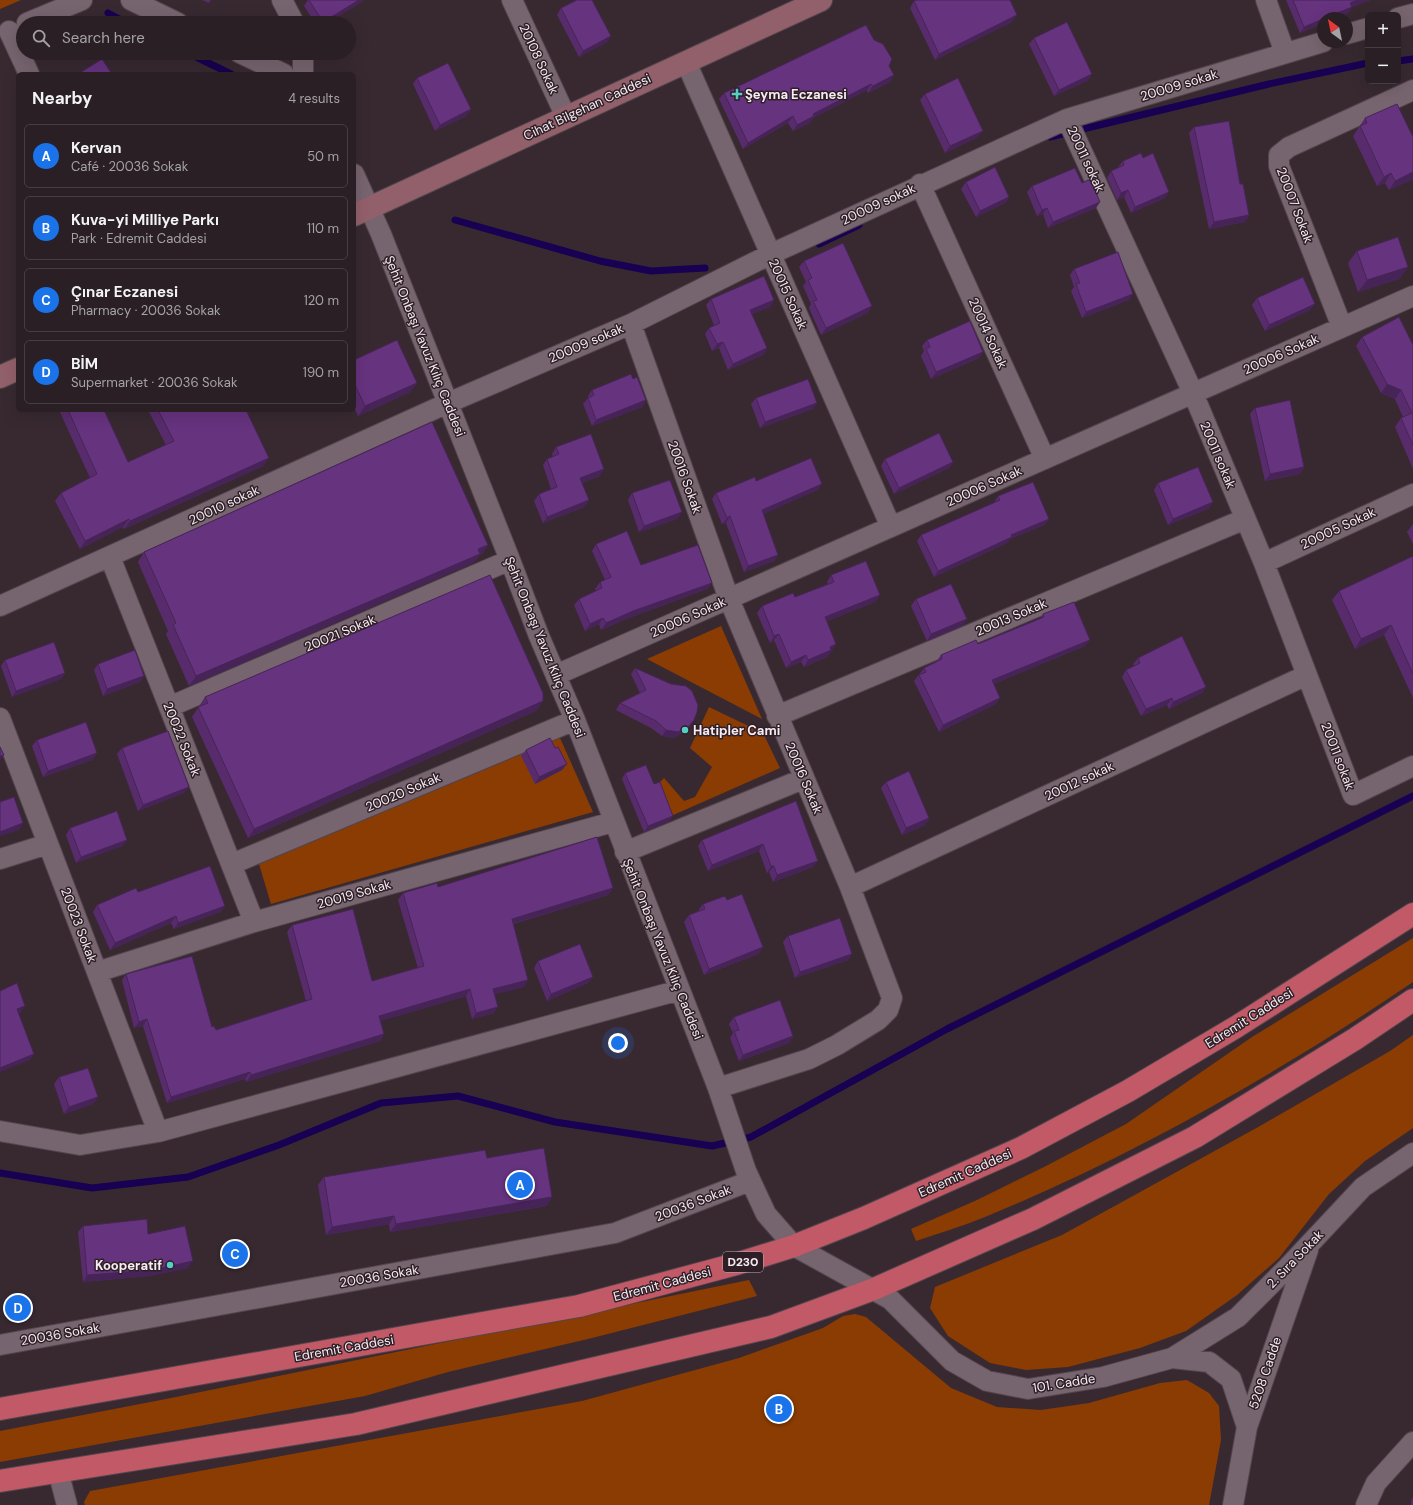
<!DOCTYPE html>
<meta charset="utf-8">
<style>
:root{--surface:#2a1f25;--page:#362c32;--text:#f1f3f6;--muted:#a5a2a7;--line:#463d42;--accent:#1a73e8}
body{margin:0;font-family:"DM Sans",sans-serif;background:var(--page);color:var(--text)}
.controls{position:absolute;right:12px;top:12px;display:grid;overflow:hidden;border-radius:6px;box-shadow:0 4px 16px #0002}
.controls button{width:36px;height:36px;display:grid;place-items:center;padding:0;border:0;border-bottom:1px solid var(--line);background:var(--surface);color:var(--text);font:20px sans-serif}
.compass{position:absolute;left:1317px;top:12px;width:36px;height:36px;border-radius:50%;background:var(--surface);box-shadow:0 4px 16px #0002;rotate:327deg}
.you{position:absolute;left:618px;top:1043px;width:14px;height:14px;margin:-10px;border:3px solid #fff;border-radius:50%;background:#1a73e8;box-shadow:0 0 0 6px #1a73e833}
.badge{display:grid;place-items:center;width:26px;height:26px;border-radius:50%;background:var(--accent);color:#fff;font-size:13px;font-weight:700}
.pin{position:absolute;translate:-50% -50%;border:2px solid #fff;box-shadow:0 1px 4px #0006}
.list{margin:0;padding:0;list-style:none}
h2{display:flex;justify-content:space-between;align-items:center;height:52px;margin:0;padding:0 16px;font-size:17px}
h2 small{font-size:13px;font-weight:400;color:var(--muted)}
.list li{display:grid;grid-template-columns:26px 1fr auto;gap:12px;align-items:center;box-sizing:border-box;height:64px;margin:0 8px 8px;padding:0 8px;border:1px solid var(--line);border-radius:6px}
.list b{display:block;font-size:15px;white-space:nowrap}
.list p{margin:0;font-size:13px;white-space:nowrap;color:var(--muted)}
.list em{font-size:13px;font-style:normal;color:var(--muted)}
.icon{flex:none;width:22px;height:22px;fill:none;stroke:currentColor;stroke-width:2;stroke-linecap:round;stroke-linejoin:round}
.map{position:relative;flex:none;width:1413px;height:1505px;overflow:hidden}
.search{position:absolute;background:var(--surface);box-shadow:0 4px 16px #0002;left:16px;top:16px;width:340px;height:44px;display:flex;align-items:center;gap:10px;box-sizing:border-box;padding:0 14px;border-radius:22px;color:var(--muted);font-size:15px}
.panel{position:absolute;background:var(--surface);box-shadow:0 4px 16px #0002;left:16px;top:72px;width:340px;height:340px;border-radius:6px}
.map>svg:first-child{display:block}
</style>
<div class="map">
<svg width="1413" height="1505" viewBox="0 0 1413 1505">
<rect width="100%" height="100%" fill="#382931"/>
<!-- green -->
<path fill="#8b3c03" d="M0,0H21L0,9Z
M721,626L762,719L647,659Z
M709,707L763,733L780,768L671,816L657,785L664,778L684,801L695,797L712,767L690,748Z
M560,738L593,812L271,904L259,864Z
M1413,938V982C1281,1072 1133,1156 985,1217C963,1226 939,1233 916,1241L911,1229L977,1200L1046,1166L1126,1124L1252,1037Z
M1413,1035V1128L1365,1161L1329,1194L1279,1258L1237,1295L1186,1331L1140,1348L1068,1367L1026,1370L990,1363L948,1336L930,1308L935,1287L1062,1235L1260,1126L1390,1051Z
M749,1280L757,1296L592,1338L448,1372L365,1396L0,1462V1431L166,1399Z
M855,1314L866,1317L951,1388L997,1407L1041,1410L1089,1403L1160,1383L1187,1380L1209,1393L1219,1406L1221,1440L1209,1505H85L84,1502L90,1491L582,1401L739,1358L823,1328L843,1316Z"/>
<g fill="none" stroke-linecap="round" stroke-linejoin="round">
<!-- stream -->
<path stroke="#180052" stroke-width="7" d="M108,13L127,23
M188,53L231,74
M1398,61L1413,59
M1050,137L1269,84L1368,63
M455,220L600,261L651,271L705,268
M819,244L859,225
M0,1173L92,1188L188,1177L279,1145L381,1103L458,1096L555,1122L712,1146L751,1137L947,1029L1413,796"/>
<!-- minor casing -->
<g stroke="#53454d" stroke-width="22">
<path id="minor" d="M131,0L178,23
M282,0L294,23
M512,0L566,117
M1266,0L1285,53
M1398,18L1413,14
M27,23L82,0
M9,31L29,74
M1347,34L1368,28
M240,53L284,74
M303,53V74
M686,62L891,527
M1067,119L1193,393L1264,563L1353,795L1413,766
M354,174L381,234L510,560L539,636L575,720L718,1088L746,1171L766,1214L794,1246L890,1299L952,1361L987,1381L1028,1389L1103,1377L1172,1358L1209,1362L1231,1379L1247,1427
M920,184L1045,459
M631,324L729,599L850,887L892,998L888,1010L878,1020L837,1045L809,1059L718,1088
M1342,327L1279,166V155L1289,147L1413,90
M110,557L254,922
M1264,563L1413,494
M0,606L448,403L631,324L771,254L1067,119L1323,42
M556,675L1413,296
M169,707L510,560
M777,716L1245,519
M0,718L158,1132
M625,852L803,779
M0,859L48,844
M232,864L575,720
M850,887L1307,675
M97,972L254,922L613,822
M0,1131L80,1145L158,1132L680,990
M0,1345L615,1233L750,1181
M1172,1358L1238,1317L1287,1268L1363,1187L1413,1153
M58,1471L67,1505
M1233,1505L1247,1427L1308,1250
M1366,1505L1376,1483L1413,1442"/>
</g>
<!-- secondary casing -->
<g stroke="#53454d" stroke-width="24">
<path id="secondary" d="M354,215L821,0
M0,377L18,369"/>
</g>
<!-- trunk casing -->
<g stroke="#53454d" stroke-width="24">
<path id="trunk" d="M0,1409L579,1306L736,1264L794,1246L864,1218L1021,1148L1128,1091L1236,1027L1413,914
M0,1481L356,1424L771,1327L874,1289L1033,1219L1195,1137L1355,1039L1413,1000"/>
</g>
<!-- minor -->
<use href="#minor" stroke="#76646e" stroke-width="20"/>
<!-- secondary -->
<use href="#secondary" stroke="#92606b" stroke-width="22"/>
<!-- trunk -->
<use href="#trunk" stroke="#c25966" stroke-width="22"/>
</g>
<!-- wall -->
<path fill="#582c6c" d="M202,0H211L209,3Z
M308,0H363L360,3L327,23H315L304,6Z
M1286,0H1370L1352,7L1348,13L1300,33Z
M914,1L1012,22L935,60L910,8Z
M561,8L607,42L579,57L557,15Z
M1034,38L1092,74L1087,81L1054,96L1029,44Z
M874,40L889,66L890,82L868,93L867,90L813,118L810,123L793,131L788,123L743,149L719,99L724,93Z
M417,78L471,109L466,116L435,131L413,84Z
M925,94L978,137L945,153L920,100Z
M1365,118L1413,179L1389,190L1385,183L1377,186L1353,136Z
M1194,127L1240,184L1249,215L1245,222L1209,229L1189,133Z
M1143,158L1165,198L1131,213L1124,197L1117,200L1107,178L1111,171L1118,168V167L1123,161Z
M966,182L1009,197L1005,203L976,217L961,189Z
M1082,183L1096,208L1048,228L1043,214L1037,216L1027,192L1032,186Z
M1357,251L1408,267L1399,279L1358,292L1348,263Z
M804,261L868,313L821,335L809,308L811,304L803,286L806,282L799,267Z
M1074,269L1129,300L1082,318L1071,291L1074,287L1070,275Z
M1257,298L1310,310L1265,331L1252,305Z
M711,299L774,300L770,307L752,314L767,348L763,355L728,370L719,348L712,351L705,334L709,328L714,325L706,305Z
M1362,337L1413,345V469L1395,427L1401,418L1403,417L1395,399L1381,393L1356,346Z
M927,340L979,358L931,379L921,356L924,351L922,346Z
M354,360L417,383L410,392L358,416L354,407Z
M592,390L646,400L642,407L592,426L583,404L588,398V396Z
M756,398L813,409L760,428L751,404Z
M1255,408L1304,467L1300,474L1265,481L1250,414Z
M59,410H104L128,462L166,445L148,410H246L263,466L124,529L123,527L80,549L55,501L61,493L90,478Z
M556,447L600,476L582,483L589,500L584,507L543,523L534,501L539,494L551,489L543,465L547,459L553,457L552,454Z
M885,459L953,462L949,468L894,494L881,466Z
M756,481L822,484L817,490L763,514L778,555L774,561L744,572L726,523L722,524L712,499L716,493Z
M1158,483L1213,502L1208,509L1168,525L1154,490Z
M632,493L682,512L677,519L639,532L628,500Z
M998,496L1049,519L1044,525L1010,539L1007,543L934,577L917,541L921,535L994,503Z
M1413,524V544L1407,532Z
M596,544L641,565L712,583L707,589L629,618L601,630L599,624L585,631L574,605L579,599L596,591L595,589L600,582L605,580L592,551Z
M488,545L482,554L479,556L473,563L189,686L166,634L168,631L138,562L144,552Z
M1413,556V698L1384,635L1355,649L1332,600L1339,591Z
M831,575L880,595L875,602L827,621L836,644L827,657L804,667L801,662L786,668L774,640L770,643L757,613L762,606L795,597L828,584L827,582Z
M916,599L962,626L927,641L911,606Z
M1043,614L1085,646L994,684L996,704L939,732L914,681L924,668L936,662L941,655L978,644L1040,619Z
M1138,658L1206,687L1202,693L1169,709L1167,705L1141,716L1122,677L1126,670L1134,666L1133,664Z
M5,660L65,673L61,679L12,697L1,666Z
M98,664L140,682L103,696L94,670Z
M635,668L690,726L684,732L674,738L662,736L651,728L616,710L620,703L640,693L631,674Z
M205,697L543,701L536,711L248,838L192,717Z
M37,740L97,753L92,760L43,777L32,746Z
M122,748L184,793L138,811L117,754Z
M555,748L562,770L535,784L521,756L526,750Z
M625,773L654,784L673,816L669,821L644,832L622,779Z
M886,782L929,818L925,825L902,835L881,788Z
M796,801L813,867L773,882L769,872L767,873L759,851L708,871L698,846L702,840Z
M70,828L127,840L122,846L76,863L66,835Z
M438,887L613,888L608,895L513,924L524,987L495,994L494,1013L472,1019L466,996L380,1021L384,1034L380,1041L246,1082L245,1079L167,1103L143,1026L134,1028L122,980L126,974L216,1030L306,1001L287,932L292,925L372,981L418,968L398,900L403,893Z
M138,892L225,906L220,912L174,929L171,923L110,950L93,912L97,905Z
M727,900L759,954L704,975L684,922L689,915L699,911H698L703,904Z
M788,936L848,960L795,978L783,942Z
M538,961L588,983L547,1001L534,968Z
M734,1017L793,1036L789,1043L739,1061L730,1038L733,1033L729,1024Z
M59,1077L98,1097L93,1104L64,1114L54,1084Z
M487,1158L547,1206L390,1232L389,1224L326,1235L318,1185L324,1177Z
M83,1226L148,1234L188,1268L149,1276L83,1282L78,1232Z
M1413,1497V1505H1411V1501Z"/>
<!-- shaded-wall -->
<path fill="#472458" d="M359,0H363L360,3L327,23H322Z
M1358,0H1370L1346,9L1350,3Z
M1352,7L1348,13L1336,18H1325Z
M1017,15L1012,22L935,60L939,54Z
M1323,19V23L1300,33L1304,27Z
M611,36L607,42L579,57L583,51Z
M1092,74L1087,81L1054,96L1059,90Z
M894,75L890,82L868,93L873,86Z
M871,84L867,90L813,118L810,123L793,131L797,125L813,114Z
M471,109L466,116L435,131L440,125Z
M793,116L788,123L743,149L748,143Z
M983,131L978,137L945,153L950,146Z
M1413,172V179L1389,190L1395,181Z
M1391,173L1385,183L1377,186L1384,177Z
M1128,190L1124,197L1117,200L1121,193Z
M1169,192L1165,198L1131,213L1135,207Z
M1009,197L1005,203L976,217L980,211Z
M1100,202L1096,208L1048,228L1053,222Z
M1047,208L1043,214L1037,216L1042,210Z
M1249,215L1245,222L1209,229L1214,222Z
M1408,267L1399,279L1358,292L1367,280Z
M1133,294L1129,300L1082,318L1086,312Z
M774,300L770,307L745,317L750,310Z
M1315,304L1310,310L1265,331L1269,325Z
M872,306L868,313L821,335L826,328Z
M723,342L719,348L712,351L717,344Z
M767,348L763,355L728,370L733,364Z
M983,352L979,358L931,379L936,372Z
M417,383L410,392L358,416L365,406Z
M1387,384L1401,390L1395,399L1381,393Z
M646,400L642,407L592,426L596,420Z
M817,403L813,409L760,428L765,422Z
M269,458L263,466L124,529L130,521Z
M953,462L949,468L894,494L899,488Z
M1304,467L1300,474L1265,481L1270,474Z
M604,469L600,476L576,485L580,478Z
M822,484L817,490L758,517L762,510Z
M589,500L584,507L543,523L547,517Z
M1213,502L1208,509L1168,525L1173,519Z
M682,512L677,519L639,532L644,526Z
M730,516L726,523L722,524L727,518Z
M129,519L123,527L80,549L85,541Z
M1049,519L1044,525L1010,539L1007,543L934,577L938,571L1011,535Z
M488,545L482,554L479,556L473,563L189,686L196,676Z
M778,555L774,561L744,572L748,566Z
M712,583L707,589L629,618L601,630L606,623L633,611Z
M880,595L875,602L820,624L825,617Z
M603,618L599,624L585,631L590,624Z
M967,619L962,626L927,641L931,634Z
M1391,625L1384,635L1355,649L1361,639Z
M779,634L774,640L770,643L774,636Z
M1090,640L1085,646L987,687L992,680Z
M836,644L827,657L804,667L808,660L830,647Z
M806,655L801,662L786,668L791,662Z
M65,673L61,679L12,697L16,691Z
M144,676L140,682L103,696L107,689Z
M1206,687L1202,693L1169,709L1173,702Z
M1000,698L996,704L939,732L943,725Z
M1172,698L1167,705L1141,716L1146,709Z
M543,701L536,711L248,838L254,829Z
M694,720L690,726L684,732L674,738L662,736L666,730Z
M97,753L92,760L43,777L48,771Z
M4,755L0,760V756Z
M567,764L562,770L535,784L539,777Z
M189,787L184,793L138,811L143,805Z
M673,816L669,821L644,832L648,826Z
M929,818L925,825L902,835L906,828Z
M23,823L19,830L0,836V832Z
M127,840L122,846L76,863L81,857Z
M763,844L759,851L708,871L712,865Z
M818,861L813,867L773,882L777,875Z
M771,866H774L769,872L767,873Z
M613,888L608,895L508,925L512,919Z
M225,906L220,912L174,929L178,923Z
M176,916L171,923L110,950L115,943Z
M763,947L759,954L704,975L709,969Z
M852,954L848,960L795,978L800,972Z
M593,977L588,983L547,1001L551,994Z
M528,980L524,987L489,996L493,989Z
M470,989L466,996L374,1023L379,1016Z
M25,1006L20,1013L12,1016L17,1009Z
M498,1007L494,1013L472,1019L476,1013Z
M147,1019L143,1026L134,1028L139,1022Z
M384,1034L380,1041L246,1082L251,1075Z
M793,1036L789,1043L739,1061L743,1055Z
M34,1054L30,1060L0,1072V1068Z
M250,1072L245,1079L167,1103L171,1097Z
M98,1097L93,1104L64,1114L69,1107Z
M552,1197L547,1206L390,1232L396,1224Z
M394,1216L389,1224L326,1235L332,1227Z
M193,1261L188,1268L149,1276L83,1282L87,1275Z"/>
<!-- building -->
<path fill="#66337e" stroke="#472458" d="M309,0H359L323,22Z
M577,0H592L611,36L583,51L561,8Z
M917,0H1010L1017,15L939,54L914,1Z
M1293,0H1358L1350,3L1352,7L1325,18H1323V19L1304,27Z
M1067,22L1092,74L1059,90L1034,38Z
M866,25L874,40L883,44L892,59L889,66L894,75L873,86L871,84L813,114L814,116L797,125L793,116L748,143L724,93Z
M102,59L112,74H78Z
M448,63L471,109L440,125L417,78Z
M958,78L983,131L950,146L925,94Z
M1397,104L1413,137V172L1395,181L1391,173L1384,177L1360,126L1367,123L1365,118Z
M1229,121L1240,184H1243L1249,215L1214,222L1194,127Z
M1141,153L1143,158L1153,153L1169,192L1135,207L1128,190L1121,193L1111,171L1124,165L1123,161Z
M995,167L1009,197L980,211L966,182Z
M1075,168L1082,183L1088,180L1091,181L1100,202L1053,222L1047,208L1042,210L1032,186Z
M1398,237L1408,267L1367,280L1357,251Z
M843,243L872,306L826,328L813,301L817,300L808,280L812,278L804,261Z
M1118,252L1133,294L1086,312L1076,284L1080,283L1074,269Z
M764,276L774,300L750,310L767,348L733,364L723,342L717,344L709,328L720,323L711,299Z
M1303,277L1315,304L1269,325L1257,298Z
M1399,317L1413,345V445L1401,418L1412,413L1401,390L1387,384L1362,337Z
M970,321L983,352L936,372L926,349L930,347L927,340Z
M397,340L417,383L365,406L354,383V360Z
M631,374L633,379L637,377L646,400L596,420L588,398L594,395L592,390Z
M808,379L817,403L765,422L756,398Z
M1290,400L1304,467L1270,474L1255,408Z
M68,410H104L128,462L174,441L158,410H246L269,458L130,521L129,519L85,541L61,493L97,474Z
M432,422L488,545L478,549L480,554L196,676L173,625L176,623L144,552Z
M939,433L953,462L899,488L885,459Z
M591,434L604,469L580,478L589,500L547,517L539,494L557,487L547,459L559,454L556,447Z
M811,458L822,484L762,510L778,555L748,566L730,516L727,518L716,493L755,477L756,481Z
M1198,467L1213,502L1173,519L1158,483Z
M670,480L682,512L644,526L632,493Z
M1033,482L1049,519L1011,535L1012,537L938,571L921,535L1000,500L998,496Z
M627,531L641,565L698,545L712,583L633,611L606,623L603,618L590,624L579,599L602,588L600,582L611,577L596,544Z
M1413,556V674L1391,625L1361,639L1339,591Z
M866,561L880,595L825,617L836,644L830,647L831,650L808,660L806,655L791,662L779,634L774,636L762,606L793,593L795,597L834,582L831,575Z
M490,575L543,693V701L254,829L198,707L208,703L205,697Z
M951,584L967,619L931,634L916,599Z
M1074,602L1090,640L992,680L1000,698L943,725L919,675L926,672L924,668L942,659L941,655L976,640L978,644L1044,617L1043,614Z
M1182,636L1206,687L1173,702L1172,698L1146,709L1126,670L1140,663L1138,658Z
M54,642L65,673L16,691L5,660Z
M135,650L144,676L107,689L98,664Z
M635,668L671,684L686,686L692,691L698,705L697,712L694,720L689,726L678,732L666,730L656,721L620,703L646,690Z
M86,722L97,753L48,771L37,740Z
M168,731L189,787L143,805L122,748Z
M550,738L555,748L558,747L567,764L539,777L526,750Z
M0,747L4,755L0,756Z
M646,765L654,784L660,782L673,816L648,826L625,773Z
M909,771L929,818L906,828L886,782Z
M14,797L23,823L0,832V802Z
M796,801L818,861L777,875L774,866H771L763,844L712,865L702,840Z
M117,811L127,840L81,857L70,828Z
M597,837L613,888L512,919L528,980L493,989L498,1007L476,1013L470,989L379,1016L384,1034L251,1075L250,1072L171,1097L147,1019L139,1022L126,974L192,956L212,1027L214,1026L216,1030L312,999L292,925L353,909L372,981L424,966L403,893L437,883L438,887Z
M210,866L225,906L178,923L176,916L115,943L97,905L136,888L138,892Z
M742,894L763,947L709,969L689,915L705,909L703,904L725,896L727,900Z
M840,918L852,954L800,972L788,936Z
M580,944L593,977L551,994L538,961Z
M17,983L25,1006L17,1009L34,1054L0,1068V991Z
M780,1000L793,1036L743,1055L734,1031L739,1030L734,1017Z
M88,1068L98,1097L69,1107L59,1077Z
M544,1148L552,1197L396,1224L394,1216L332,1227L324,1177L485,1150L487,1158Z
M147,1219L148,1234L185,1226L193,1261L153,1270L87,1275L83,1226Z"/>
<!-- markers -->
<g fill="#55cec5" stroke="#2e1f27" stroke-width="1.5">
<path d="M735 88h4v4h4v4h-4v4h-4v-4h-4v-4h4z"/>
<circle cx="685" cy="730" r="4"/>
<circle cx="170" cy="1265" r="4"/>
</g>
<g text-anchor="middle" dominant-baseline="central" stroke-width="3" stroke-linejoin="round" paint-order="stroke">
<!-- shield labels -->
<rect fill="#2e1f27" stroke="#baaeb4" stroke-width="1" x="723" y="1252" width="40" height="20" rx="3"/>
<g font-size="12" font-weight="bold" fill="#f6ebf1">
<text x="743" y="1262">D230</text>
</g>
<!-- street labels -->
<g font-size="13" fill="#f6ebf1" stroke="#2e1f27">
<text transform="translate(539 59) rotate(65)">20108 Sokak</text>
<text transform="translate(1179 85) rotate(-17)">20009 sokak</text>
<text transform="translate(587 107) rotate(-25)">Cihat Bilgehan Caddesi</text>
<text transform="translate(1086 159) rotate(65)">20011 sokak</text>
<text transform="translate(878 204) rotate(-25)">20009 sokak</text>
<text transform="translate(1295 205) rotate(69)">20007 Sokak</text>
<text transform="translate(788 294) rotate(66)">20015 Sokak</text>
<text transform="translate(988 333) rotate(66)">20014 Sokak</text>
<text transform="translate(586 343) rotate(-23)">20009 sokak</text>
<text transform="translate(425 346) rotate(68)">Şehit Onbaşı Yavuz Kılıç Caddesi</text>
<text transform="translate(1281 354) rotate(-24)">20006 Sokak</text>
<text transform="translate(1218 455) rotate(67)">20011 sokak</text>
<text transform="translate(685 477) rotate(70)">20016 Sokak</text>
<text transform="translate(984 486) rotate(-24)">20006 Sokak</text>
<text transform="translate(224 505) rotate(-25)">20010 sokak</text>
<text transform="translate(1338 528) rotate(-25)">20005 Sokak</text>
<text transform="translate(688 617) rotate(-24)">20006 Sokak</text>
<text transform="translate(1011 617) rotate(-23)">20013 Sokak</text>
<text transform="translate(340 633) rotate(-23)">20021 Sokak</text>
<text transform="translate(545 647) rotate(68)">Şehit Onbaşı Yavuz Kılıç Caddesi</text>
<text transform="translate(182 739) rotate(68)">20022 Sokak</text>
<text transform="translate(1338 756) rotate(69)">20011 sokak</text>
<text transform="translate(804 778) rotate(67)">20016 Sokak</text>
<text transform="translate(1079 781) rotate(-25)">20012 sokak</text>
<text transform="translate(403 792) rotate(-23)">20020 Sokak</text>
<text transform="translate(354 894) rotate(-16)">20019 Sokak</text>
<text transform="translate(79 925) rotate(69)">20023 Sokak</text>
<text transform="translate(663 949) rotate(68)">Şehit Onbaşı Yavuz Kılıç Caddesi</text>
<text transform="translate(1249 1018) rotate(-32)">Edremit Caddesi</text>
<text transform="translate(965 1173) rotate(-24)">Edremit Caddesi</text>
<text transform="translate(693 1203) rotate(-21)">20036 Sokak</text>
<text transform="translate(1295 1259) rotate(-46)">2. Sıra Sokak</text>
<text transform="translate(379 1276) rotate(-10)">20036 Sokak</text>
<text transform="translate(662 1284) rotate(-15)">Edremit Caddesi</text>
<text transform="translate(60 1334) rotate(-10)">20036 Sokak</text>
<text transform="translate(344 1348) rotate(-10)">Edremit Caddesi</text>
<text transform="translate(1265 1373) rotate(-71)">5208 Cadde</text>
<text transform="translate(1064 1383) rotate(-9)">101. Cadde</text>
</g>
<!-- poi labels -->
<g font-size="13" font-weight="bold" fill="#f6ebf1" stroke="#2e1f27" text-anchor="start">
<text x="745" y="94">Şeyma Eczanesi</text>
<text x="693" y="730">Hatipler Cami</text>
<text x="162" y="1265" text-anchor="end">Kooperatif</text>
</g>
</g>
</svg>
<div class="controls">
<button>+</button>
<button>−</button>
</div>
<svg class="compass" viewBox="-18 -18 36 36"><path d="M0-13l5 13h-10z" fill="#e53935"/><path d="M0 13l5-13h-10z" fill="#a5a2a7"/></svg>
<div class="you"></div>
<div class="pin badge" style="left:520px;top:1185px">A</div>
<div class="pin badge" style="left:779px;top:1409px">B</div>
<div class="pin badge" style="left:235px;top:1254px">C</div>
<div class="pin badge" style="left:18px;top:1308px">D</div>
<div class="search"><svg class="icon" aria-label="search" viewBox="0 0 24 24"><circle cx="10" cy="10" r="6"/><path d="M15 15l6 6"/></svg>Search here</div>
<section class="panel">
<h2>Nearby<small>4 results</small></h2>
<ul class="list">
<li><span class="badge">A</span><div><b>Kervan</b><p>Café · 20036 Sokak</p></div><em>50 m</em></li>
<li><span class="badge">B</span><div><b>Kuva-yi Milliye Parkı</b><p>Park · Edremit Caddesi</p></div><em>110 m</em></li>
<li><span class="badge">C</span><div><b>Çınar Eczanesi</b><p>Pharmacy · 20036 Sokak</p></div><em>120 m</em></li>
<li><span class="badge">D</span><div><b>BİM</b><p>Supermarket · 20036 Sokak</p></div><em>190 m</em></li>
</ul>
</section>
</div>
